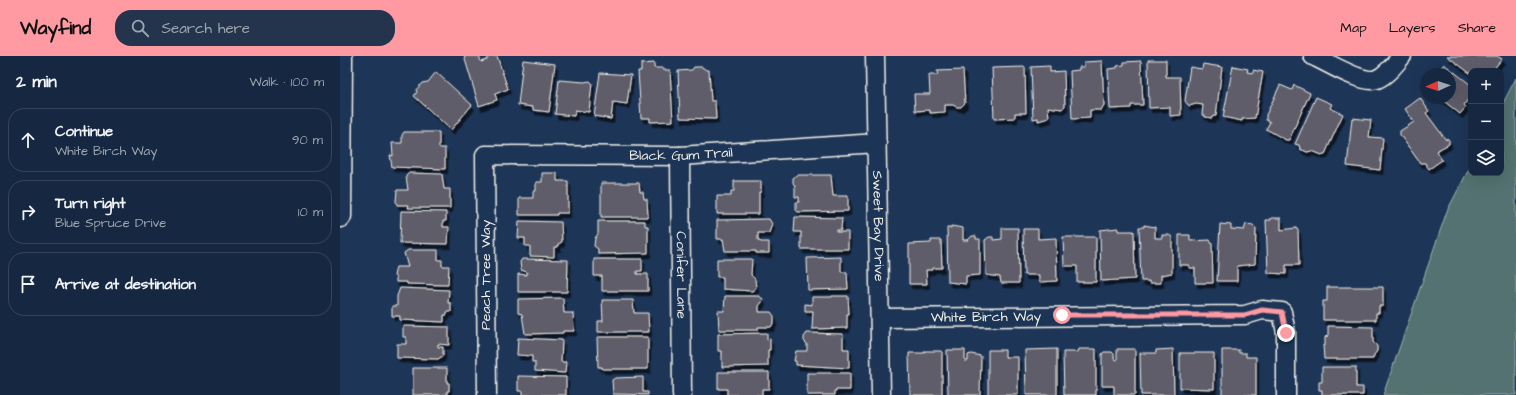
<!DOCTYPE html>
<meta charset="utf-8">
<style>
:root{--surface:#162841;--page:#23344c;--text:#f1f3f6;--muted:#9ea6b1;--line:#35445a;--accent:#ff9aa2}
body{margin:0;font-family:"Architects Daughter",sans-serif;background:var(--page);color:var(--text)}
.controls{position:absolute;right:12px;top:12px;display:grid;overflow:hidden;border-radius:8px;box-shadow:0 4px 16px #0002}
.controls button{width:36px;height:36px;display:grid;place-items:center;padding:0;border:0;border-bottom:1px solid var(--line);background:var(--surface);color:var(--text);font:20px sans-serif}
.compass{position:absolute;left:1080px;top:12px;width:36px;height:36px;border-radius:50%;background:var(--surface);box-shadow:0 4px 16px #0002;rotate:267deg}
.stop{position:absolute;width:12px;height:12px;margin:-9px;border:3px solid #ff9aa2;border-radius:50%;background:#fff}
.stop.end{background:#ff9aa2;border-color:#fff;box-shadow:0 1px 4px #0008}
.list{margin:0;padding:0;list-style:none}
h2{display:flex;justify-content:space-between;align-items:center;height:52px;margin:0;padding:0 16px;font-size:17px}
h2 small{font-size:13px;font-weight:400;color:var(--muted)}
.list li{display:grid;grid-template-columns:26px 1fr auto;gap:12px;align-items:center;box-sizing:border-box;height:64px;margin:0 8px 8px;padding:0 8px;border:1px solid var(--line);border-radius:16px}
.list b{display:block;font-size:15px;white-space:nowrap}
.list p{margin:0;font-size:13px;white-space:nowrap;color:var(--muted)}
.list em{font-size:13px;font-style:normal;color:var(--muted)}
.icon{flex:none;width:22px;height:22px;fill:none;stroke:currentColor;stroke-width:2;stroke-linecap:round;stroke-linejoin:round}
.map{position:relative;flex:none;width:1176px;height:339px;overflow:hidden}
header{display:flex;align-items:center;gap:24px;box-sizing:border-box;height:56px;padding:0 20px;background:var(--accent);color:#111}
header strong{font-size:19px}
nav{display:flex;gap:22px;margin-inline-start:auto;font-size:14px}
.search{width:280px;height:36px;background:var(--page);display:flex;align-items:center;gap:10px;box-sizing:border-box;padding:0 14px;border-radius:16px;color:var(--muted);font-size:15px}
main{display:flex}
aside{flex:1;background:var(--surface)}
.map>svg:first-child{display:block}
</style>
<header>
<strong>Wayfind</strong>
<div class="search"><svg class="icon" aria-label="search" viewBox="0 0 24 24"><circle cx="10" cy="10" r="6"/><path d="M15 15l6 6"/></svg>Search here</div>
<nav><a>Map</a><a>Layers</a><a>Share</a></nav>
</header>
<main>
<aside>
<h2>2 min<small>Walk · 100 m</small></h2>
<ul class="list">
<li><svg class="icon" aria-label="ahead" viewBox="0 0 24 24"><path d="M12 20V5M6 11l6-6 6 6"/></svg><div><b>Continue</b><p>White Birch Way</p></div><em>90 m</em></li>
<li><svg class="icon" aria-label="right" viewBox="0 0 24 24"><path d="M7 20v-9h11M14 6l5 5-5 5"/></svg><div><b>Turn right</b><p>Blue Spruce Drive</p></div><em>10 m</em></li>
<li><svg class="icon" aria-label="arrive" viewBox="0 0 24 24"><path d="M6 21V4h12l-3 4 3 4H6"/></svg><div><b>Arrive at destination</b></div></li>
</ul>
</aside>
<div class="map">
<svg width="1176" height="339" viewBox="0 0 1176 339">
<defs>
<filter id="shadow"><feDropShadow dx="2.5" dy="4.5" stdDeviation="0" flood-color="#0009"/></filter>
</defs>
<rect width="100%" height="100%" fill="#1d3557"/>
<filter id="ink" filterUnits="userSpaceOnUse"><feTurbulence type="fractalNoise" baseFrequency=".025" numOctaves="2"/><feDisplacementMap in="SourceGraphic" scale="8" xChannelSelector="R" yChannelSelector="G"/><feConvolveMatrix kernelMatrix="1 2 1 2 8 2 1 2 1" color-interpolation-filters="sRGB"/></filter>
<g filter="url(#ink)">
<!-- green -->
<path fill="#537271" stroke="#a4b2ac" d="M1176,22V339H1043L1107,155L1131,109V117H1161V51Z"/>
<!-- building -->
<path fill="#605d6b" stroke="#f4f1e8" filter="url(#shadow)" d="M124,0H139L141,6L147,4L149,0H157L168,33L155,38L157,44L139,50Z
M1107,0H1157L1162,3L1152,15H1131V18Z
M183,4L215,8L209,56L193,54V51L178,49Z
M808,4H826V21H840L841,59L830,60V51L809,52Z
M762,5L764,49L761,54H750V62L732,63L730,15L739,14V11H744V6Z
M801,5L803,49H791V52L770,53L768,13L777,12V10L784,9V6Z
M314,7V12H323V14H330L333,65L310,66V62H301L298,15H301V8Z
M863,8L882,11L876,60H873L872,62L865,61V59H862L863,49L856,48L849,50L845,45L850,11L862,13Z
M1104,8L1131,29V44L1129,42L1124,49L1126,51L1120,58L1100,42H1110V18H1096Z
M710,10V16L724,15L725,50L722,53L708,51L709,62L698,65V62L693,63L691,11Z
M893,10L908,13L907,16L913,17V14L923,16L915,62L902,63V65L883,61Z
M354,11H362L366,14H369L371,45H375L376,63L340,62L338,15L352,14Z
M685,11L686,57H675V62L654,63L652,12Z
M623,14L625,47L621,51H617L613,49H605V56L590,57V54L575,55L574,38H590L589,19H598L597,15Z
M96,16L132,49L111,74L74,40L77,36L76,34L82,27L88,26Z
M260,17L291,19L287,48L273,46L271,63L254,60Z
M219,24L244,26L250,25L252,27L249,56L235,54L234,60L215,58Z
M940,29L952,34L954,29L970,37L949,84H946L926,73L930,66L926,64V59Z
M976,41L992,48L990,52L1003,58L985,98H983L982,99L972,95L967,96L960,93L959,89L955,88Z
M1080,42L1089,55L1086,57L1106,84L1107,82L1109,84V88L1096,95L1102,104L1089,113L1085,107H1080L1060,79V75L1074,66L1065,53Z
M1012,62L1031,64L1029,81L1043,82L1040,114L1007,110Z
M64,76H99V92H105V113L52,111L50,99L53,100L52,87H62V79Z
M69,117L102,118L104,133H110V152H68L69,149H57L56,145L57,134H68L66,120Z
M202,117H217V125H228V157H217V159H179V142H193V135H196V126H202Z
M457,119H491L493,140H508V155L458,156L456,154V146H459V141H455V130L453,127V122Z
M394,125H421V136H419V158H377V140H391V135H394Z
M261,127H299L300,136H303L304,143H307L308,161H261Z
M61,155L106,156V165H103V171H109L108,188L60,187Z
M455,161L502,162L501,174H497V176H508V193H461V176H454Z
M931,162H941V174L956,172L958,174L959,209H946V218L928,217L926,164H931Z
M429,163L432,168L429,177H418V184L421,186H429V197H416V195H385L383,183H377V164Z
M179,165L221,166L222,186L218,188V191H214V201L190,200V190H185V182H178Z
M258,165H305V170H308V197L258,198V193L254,190L255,182L258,178Z
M880,168L891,169V173L904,174L906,168L913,169L916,172L915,208L897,210V225H877Z
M804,169L815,171V182H822V179H829L832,181V217L821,219V227H809V225H801L799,171H804Z
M611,170L623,172V184H628L632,180H636V183H640V219L626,220V228L608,226L607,172H611Z
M662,172H678L679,227H661L660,221L646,219L645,184L649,181H653V184L662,183Z
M778,172V175H794L795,223L761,225L760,174Z
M683,173H698V183L716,182L717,225L699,226V219H684Z
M839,179H850V185L870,184L872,188L873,227H855V212H849V209H839Z
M723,181H756V226H737V210H724Z
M591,184H601L602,212H592V214H586L587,228H569V188L591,187Z
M68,194H98V204H102V210H109L108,229L67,228V226H56V222L54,220L56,211H68L64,197Z
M501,201V216H507L508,233L468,234L467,202Z
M182,203L228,204L227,236H178V218L187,219V216L181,214L180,206Z
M254,203H302V215H297V218H308V235H262V220H254Z
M377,203H412L411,219L415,223L416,232L412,235L383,233V221H377Z
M987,231H1043V250H1039V257H1036V264H983V245H987Z
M60,232L109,234L108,247H111V256H107V259H104V266L60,264V260H52V250H57V240Z
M385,240H419L423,243L422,246L419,250V256H431L434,260V266L431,271H418V274H379L378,255H384Z
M492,240H508L509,258H507V272L472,273L473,255H465V248L472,249V241H492Z
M223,242L224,257H233L234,275H223V277L185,278L182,258L178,257V243Z
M262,244H293L294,257H308L309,276H258V265H263Z
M63,270L109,271V289L98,288V291H103V300L98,303L57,302V288H66V281H63Z
M988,270L1033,271V286L1037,290V295L1034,299L1033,303H984L983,289H985V281L988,280Z
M427,277V284L430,283V294H428V310L382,311V295H378V278Z
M467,277L503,278V293H509V312L456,309V305H454L456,295H467V288L464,285V281Z
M257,281H308V313H262V311H258Z
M178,282L222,284L221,306H226L225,317L195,315V306H192V300L177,299Z
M717,293V339H686L685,294Z
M739,293H756V339H724L723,296H738Z
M777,293H795V339H774V330H762V298L764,296H772L774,298V303L777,304Z
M833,293L834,339H801L800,297H816V294Z
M607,294H625V305H628V299L631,298L641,300L640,339H608Z
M648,294H665V301H678V339H648Z
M882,294H899V297H906V301H916V339H882Z
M584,295H602V339H570L569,297H584Z
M840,297H874V333L840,332Z
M982,311H1016V331H1023V339H982V334H979V326H982Z
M73,312H107V327H109V335H107V339H73Z
M378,316H429V333H422V339H387V333H378Z
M467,317H510V334H495V339H467Z
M178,320L226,321V339H182V335H178Z
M303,321V336H308V339L273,338L272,324L275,322Z"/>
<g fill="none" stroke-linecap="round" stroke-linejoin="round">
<!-- street casing -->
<g stroke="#f4f1e8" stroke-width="21">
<g id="street">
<path id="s1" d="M535,0L541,339"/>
<path d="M973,0C987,6 1023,29 1037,23C1047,19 1055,8 1062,0"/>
<path id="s2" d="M340,100L342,339"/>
<path id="s3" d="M540,262L905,259L922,254L942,256L946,277V339"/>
<path id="s4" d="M147,339L145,99L340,100L537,87"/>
</g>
</g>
<!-- secondary casing -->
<g stroke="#f4f1e8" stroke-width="25">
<path id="secondary" d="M0,160L1,0"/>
</g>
<!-- street -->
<use href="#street" stroke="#1d3557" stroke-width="18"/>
<!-- secondary -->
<use href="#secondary" stroke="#1d3557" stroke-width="22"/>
</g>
</g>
<g fill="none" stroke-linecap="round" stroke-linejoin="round" filter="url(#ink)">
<!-- route -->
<path stroke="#ff9aa2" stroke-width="5" d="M722,259H905L922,254L942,256L946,277"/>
</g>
<g text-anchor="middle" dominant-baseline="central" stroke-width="3.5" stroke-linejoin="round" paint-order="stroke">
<!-- street labels -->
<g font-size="14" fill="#f4f1e8" stroke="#1d3557">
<text stroke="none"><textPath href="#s4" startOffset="436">Black Gum Trail</textPath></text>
<text stroke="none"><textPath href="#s1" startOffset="170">Sweet Bay Drive</textPath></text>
<text transform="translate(146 219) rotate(-90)">Peach Tree Way</text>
<text stroke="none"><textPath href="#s2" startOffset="119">Conifer Lane</textPath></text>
<text stroke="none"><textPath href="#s3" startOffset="106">White Birch Way</textPath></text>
</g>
</g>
</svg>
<div class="controls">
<button>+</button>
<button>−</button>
<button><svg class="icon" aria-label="layers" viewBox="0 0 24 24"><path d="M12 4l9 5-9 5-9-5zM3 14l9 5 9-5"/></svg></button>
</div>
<svg class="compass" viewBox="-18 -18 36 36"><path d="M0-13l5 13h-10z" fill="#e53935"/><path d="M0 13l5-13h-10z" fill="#9ea6b1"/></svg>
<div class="stop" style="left:722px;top:259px"></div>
<div class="stop end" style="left:946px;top:277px"></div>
</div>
</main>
